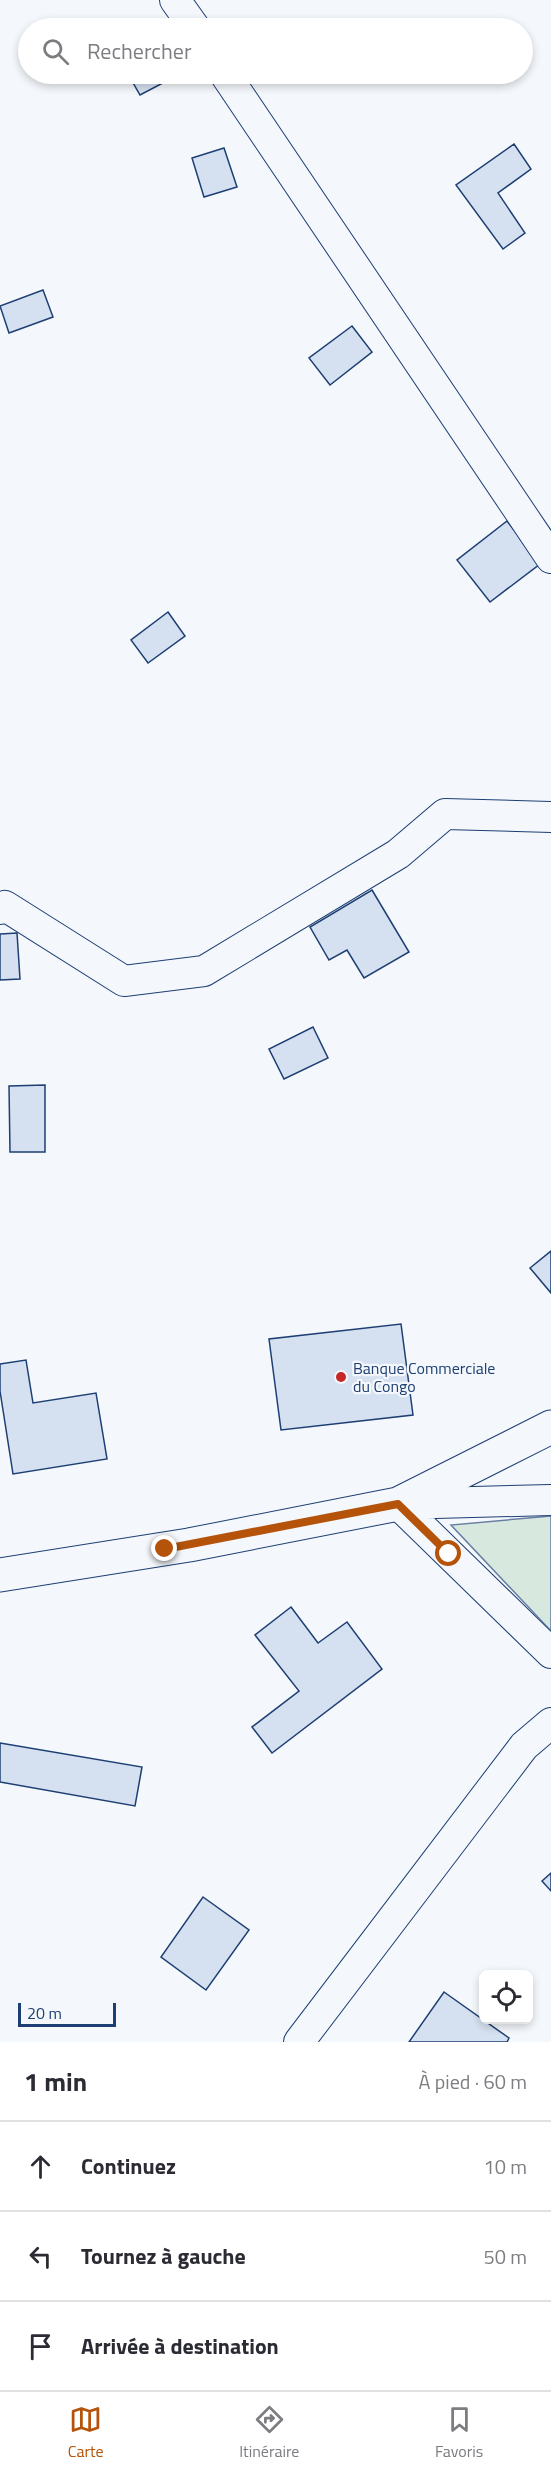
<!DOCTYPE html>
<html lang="fr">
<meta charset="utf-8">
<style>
:root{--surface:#fff;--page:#f7f7f7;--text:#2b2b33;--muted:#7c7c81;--line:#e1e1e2;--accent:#b45309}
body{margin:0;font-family:"Titillium Web",sans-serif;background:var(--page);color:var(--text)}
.controls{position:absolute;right:18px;bottom:18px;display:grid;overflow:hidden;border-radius:9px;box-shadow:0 3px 9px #0003}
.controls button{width:54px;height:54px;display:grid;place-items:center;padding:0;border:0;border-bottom:2px solid var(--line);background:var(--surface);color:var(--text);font:30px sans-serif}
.scale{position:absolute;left:18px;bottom:15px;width:98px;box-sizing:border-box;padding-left:6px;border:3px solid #1d3f73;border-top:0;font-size:16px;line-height:21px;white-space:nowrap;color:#1d3f73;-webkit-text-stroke:4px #f4f7fb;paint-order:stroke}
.stop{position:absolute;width:18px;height:18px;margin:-14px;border:4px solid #b45309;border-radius:50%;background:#fff}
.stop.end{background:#b45309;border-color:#fff;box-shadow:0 2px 6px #0008}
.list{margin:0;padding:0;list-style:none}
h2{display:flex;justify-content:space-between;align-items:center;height:78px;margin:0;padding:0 24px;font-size:26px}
h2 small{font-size:20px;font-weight:400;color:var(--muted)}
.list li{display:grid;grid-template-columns:39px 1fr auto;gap:18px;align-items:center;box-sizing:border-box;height:90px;padding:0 24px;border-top:2px solid var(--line)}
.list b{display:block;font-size:22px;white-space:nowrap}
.list em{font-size:20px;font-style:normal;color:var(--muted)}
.icon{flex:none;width:33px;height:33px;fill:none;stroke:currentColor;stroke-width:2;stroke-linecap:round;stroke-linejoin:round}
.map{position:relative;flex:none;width:551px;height:2042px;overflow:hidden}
.search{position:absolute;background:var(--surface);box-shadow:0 3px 9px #0003;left:18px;right:18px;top:18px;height:66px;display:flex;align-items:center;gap:15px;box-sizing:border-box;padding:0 21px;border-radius:33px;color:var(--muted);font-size:22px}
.sheet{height:348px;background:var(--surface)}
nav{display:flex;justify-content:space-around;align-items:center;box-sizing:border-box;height:84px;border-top:2px solid var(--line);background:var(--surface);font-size:16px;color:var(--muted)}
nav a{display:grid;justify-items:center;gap:3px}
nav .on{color:var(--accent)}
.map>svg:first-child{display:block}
</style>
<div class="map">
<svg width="551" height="2042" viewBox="0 0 551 2042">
<rect width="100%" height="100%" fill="#f4f7fb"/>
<!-- green -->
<path fill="#d7e8df" stroke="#687fa3" stroke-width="1.5" d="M551,1516V1631L451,1525Z"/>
<!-- building -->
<path fill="#d5e0f0" stroke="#1d3f73" stroke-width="1.5" d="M128,74H180L140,95Z
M514,144L531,169L498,193L525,233L503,249L456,185Z
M224,148L237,187L204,197L192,158Z
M43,290L53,317L9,333L0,306Z
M352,326L372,352L330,385L309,358Z
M507,521L540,564L490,602L457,560Z
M168,612L185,636L148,663L131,640Z
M372,890L409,952L364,978L347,950L329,960L310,927Z
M17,933L20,979L0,980V934Z
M313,1027L328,1058L284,1079L269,1049Z
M45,1085V1152H10L9,1086Z
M551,1251V1293L530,1268Z
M401,1324L413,1415L281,1430L269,1339Z
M26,1360L33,1403L96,1393L107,1459L13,1474L0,1391V1364Z
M291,1607L318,1643L347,1622L382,1669L272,1753L252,1727L299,1691L255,1635Z
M0,1743L142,1767L135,1806L0,1782Z
M551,1873V1891L542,1881Z
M203,1897L249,1930L206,1990L161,1957Z
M444,1992L509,2038L507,2042H409Z"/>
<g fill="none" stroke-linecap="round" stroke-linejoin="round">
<!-- minor casing -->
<g stroke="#1d3f73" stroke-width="32">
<path id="minor" d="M175,0L195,28
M225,74L551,558
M0,909L5,906L124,981L204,971L398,854L445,814L551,817
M398,1504L551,1653
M398,1504L551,1500
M299,2042L524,1746L551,1723"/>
</g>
<!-- tertiary casing -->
<g stroke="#1d3f73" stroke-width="35">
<path id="tertiary" d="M0,1575L189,1545L398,1504L551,1427"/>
</g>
<!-- minor -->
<use href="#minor" stroke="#f4f7fb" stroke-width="30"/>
<!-- tertiary -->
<use href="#tertiary" stroke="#f4f7fb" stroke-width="33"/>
</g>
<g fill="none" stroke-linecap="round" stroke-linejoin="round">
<!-- route -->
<path stroke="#b45309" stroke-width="8" d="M165,1549L398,1504L449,1554"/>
</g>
<!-- markers -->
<circle fill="#c62828" stroke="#f4f7fb" stroke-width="2" cx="341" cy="1377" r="6"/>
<g text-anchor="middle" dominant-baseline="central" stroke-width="4.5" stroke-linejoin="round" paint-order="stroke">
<!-- poi labels -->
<g font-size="16" fill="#1d3f73" stroke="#f4f7fb" text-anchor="start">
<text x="353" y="1368">Banque Commerciale<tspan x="353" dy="18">du Congo</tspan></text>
</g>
</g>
</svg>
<div class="controls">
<button><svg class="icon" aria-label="locate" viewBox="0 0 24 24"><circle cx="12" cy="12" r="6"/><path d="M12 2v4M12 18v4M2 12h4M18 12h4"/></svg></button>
</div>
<div class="scale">20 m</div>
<div class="stop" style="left:449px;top:1554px"></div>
<div class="stop end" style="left:165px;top:1549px"></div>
<div class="search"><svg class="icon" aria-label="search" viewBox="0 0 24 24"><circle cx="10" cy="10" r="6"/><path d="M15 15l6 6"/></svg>Rechercher</div>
</div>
<section class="sheet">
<h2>1 min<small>À pied · 60 m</small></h2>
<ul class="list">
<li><svg class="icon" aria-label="ahead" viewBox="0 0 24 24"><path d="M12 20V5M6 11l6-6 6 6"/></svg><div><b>Continuez</b></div><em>10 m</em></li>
<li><svg class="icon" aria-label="left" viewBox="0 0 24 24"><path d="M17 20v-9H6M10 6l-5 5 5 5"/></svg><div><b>Tournez à gauche</b></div><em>50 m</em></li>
<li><svg class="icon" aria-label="arrive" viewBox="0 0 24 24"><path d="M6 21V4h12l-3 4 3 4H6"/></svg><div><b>Arrivée à destination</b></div></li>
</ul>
</section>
<nav>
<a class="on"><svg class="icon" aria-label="map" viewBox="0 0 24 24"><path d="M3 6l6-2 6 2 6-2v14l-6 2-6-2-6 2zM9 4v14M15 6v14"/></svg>Carte</a>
<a><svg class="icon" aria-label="directions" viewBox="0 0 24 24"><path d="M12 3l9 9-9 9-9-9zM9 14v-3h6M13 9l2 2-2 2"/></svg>Itinéraire</a>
<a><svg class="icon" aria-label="saved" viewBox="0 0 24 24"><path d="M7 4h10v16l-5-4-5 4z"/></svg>Favoris</a>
</nav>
